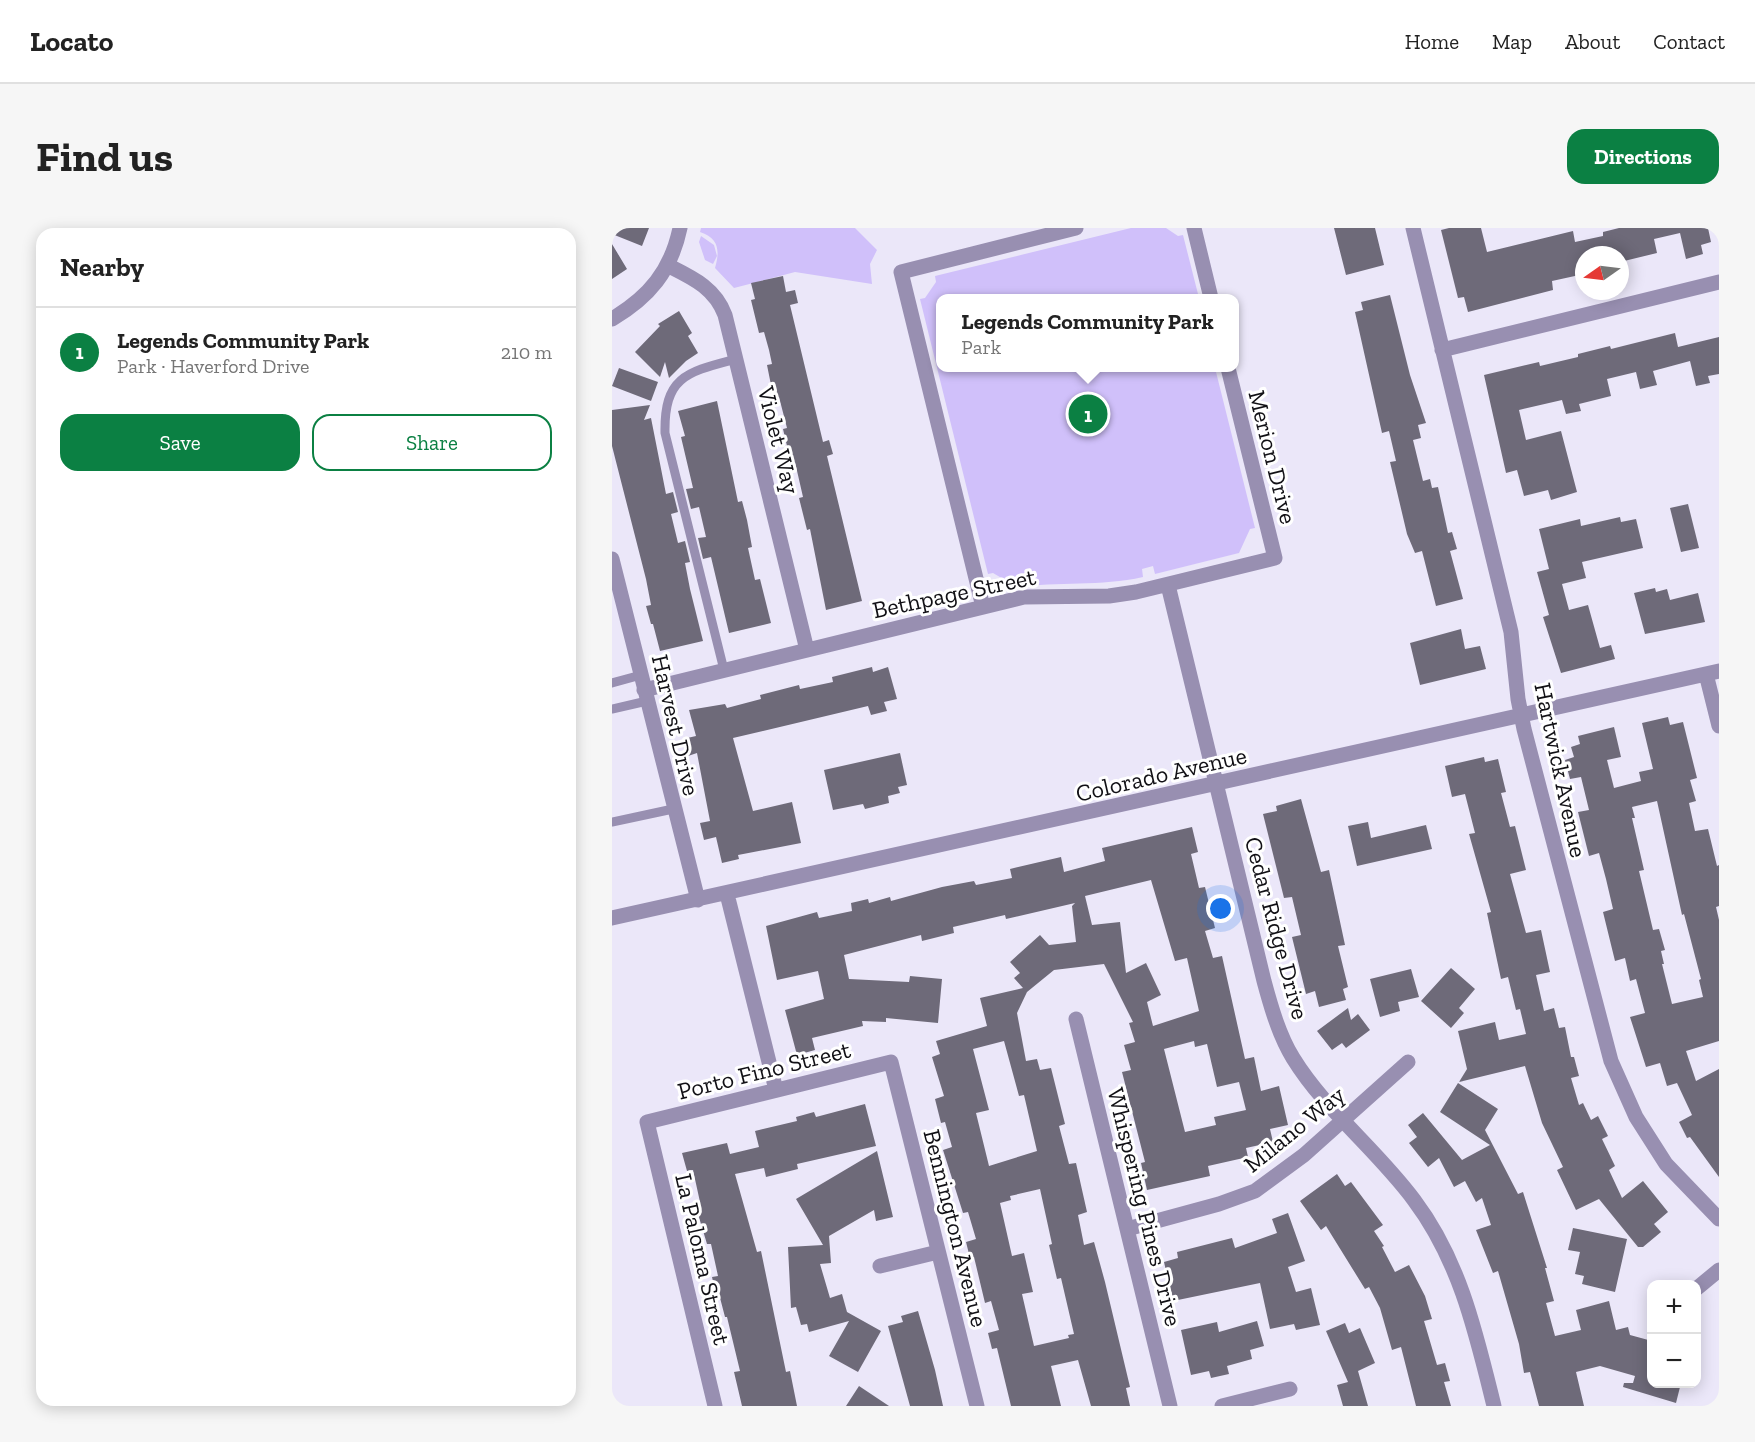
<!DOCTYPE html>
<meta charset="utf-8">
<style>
:root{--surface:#fff;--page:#f6f6f6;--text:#222;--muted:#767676;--line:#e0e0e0;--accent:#0b8043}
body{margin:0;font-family:"Zilla Slab",serif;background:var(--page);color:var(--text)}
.controls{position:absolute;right:18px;bottom:18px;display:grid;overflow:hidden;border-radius:12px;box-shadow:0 3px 15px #0003}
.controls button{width:54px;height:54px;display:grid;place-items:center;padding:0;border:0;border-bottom:2px solid var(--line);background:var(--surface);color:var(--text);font:30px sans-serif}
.compass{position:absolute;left:963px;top:18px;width:54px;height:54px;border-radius:50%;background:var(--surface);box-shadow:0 3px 15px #0003;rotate:256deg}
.you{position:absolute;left:609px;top:681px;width:21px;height:21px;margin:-15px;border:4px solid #fff;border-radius:50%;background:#1a73e8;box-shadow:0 0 0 9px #1a73e833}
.badge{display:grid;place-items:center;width:39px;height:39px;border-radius:50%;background:var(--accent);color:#fff;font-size:20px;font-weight:700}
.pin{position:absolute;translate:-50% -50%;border:3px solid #fff;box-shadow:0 2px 6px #0006}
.popup{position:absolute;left:324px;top:66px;width:303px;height:78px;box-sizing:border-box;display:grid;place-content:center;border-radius:12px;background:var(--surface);filter:drop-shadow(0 2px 4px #0005);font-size:20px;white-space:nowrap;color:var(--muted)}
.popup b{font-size:22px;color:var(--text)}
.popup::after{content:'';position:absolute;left:50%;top:100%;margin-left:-12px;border:12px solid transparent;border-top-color:var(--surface)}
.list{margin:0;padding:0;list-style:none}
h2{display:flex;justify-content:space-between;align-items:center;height:78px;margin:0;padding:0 24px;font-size:26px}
h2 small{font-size:20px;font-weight:400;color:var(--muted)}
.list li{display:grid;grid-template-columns:39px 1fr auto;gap:18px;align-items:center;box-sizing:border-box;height:90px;padding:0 24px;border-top:2px solid var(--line)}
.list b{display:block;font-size:22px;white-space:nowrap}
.list p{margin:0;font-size:20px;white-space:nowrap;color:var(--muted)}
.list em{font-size:20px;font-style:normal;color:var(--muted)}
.actions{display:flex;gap:12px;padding:18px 24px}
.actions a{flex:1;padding:14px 0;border:2px solid var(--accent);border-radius:18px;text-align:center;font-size:21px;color:var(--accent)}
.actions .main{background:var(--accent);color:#fff}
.map{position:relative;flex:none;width:1107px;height:1178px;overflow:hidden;border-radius:18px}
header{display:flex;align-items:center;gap:36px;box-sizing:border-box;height:84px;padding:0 30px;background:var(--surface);border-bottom:2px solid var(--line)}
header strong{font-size:28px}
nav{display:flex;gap:33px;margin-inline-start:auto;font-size:21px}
.intro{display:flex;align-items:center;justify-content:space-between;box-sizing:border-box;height:144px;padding:0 36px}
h1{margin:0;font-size:42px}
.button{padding:15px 27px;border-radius:18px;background:var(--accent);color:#fff;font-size:21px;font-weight:700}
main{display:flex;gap:36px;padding:0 36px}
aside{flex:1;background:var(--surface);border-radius:18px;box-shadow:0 3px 15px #0003}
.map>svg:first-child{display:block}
</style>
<header>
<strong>Locato</strong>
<nav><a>Home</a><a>Map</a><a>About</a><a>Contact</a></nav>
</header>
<div class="intro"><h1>Find us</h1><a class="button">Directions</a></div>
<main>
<aside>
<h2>Nearby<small></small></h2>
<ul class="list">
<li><span class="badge">1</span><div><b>Legends Community Park</b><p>Park · Haverford Drive</p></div><em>210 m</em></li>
</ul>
<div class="actions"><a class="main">Save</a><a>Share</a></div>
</aside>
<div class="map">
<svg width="1107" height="1178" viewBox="0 0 1107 1178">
<rect width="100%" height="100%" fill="#ebe7f9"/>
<!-- green -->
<path fill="#d0c0fa" d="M89,0H243L265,22L258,36L260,56L183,44L122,60L103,40C108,23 107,10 88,4Z
M519,0H554L566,8L571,7L587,70H329V140H603L643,300L638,301L627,325L543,346L541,338L530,341L531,349C487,359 443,353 399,360L398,355L381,345L376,346L308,71L313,70L324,54L323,48Z
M89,8L102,17L105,28L101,36L93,32L87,14Z"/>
<!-- building -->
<path fill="#6e6a79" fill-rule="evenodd" d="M0,0H37L30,18L0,6Z
M722,0H763L772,37L734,47Z
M837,0H869L875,24L961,3L963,14L991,8V4L1007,0H1096L1099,14L1089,17L1091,26L1074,31L1068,5L1042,11L1045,25L1008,34V27H972V46L940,53L941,62L856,84L852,69L846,70L829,2Z
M0,16L15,41L0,51Z
M171,48L174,64L183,62L186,75L178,77L211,214L217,212L221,226L215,228L250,373L214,382L198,301L195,302L187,270L191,269L183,234L179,235L171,201L175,200L167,169L162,170L159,157L155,137L160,136L157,122L152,104L147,105L139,72L143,71L139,55Z
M778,67L798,147L814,195L806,197L809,210L801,212L811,253L818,251L820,260L826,259L836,305L840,304L845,321L838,323L851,371L824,378L810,323L803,325L795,306L778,234L784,233L777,203L770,205L743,84L751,82L749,74Z
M67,83L80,105L76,108L86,125L74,133L57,150L53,134L48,149L23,124L48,98L46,96Z
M1063,105L1066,119L1107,109V146L1096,148L1098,155L1084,158L1078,133L1041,143L1045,157L1028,161L1024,144L995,151L999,168L967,176L969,183L954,186L950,172L907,182L914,212L949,203L965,264L939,272L936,262L912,268L905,242L894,245L872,147L927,134L928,138L966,129V126L998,118L999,121Z
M7,140L46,154L39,173L0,158Z
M105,173L126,274L130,273L135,292L140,319L136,320L143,352L148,351L159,395L117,405L99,329L91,331L86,310L94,309L87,279L79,281L74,261L81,260L69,209L73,208L66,183Z
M38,177L32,192L39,190L54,266L61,264L66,284L59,286L66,315L73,313L78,334L73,335L78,361L91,413L48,423L41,396H39L34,378L39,377L34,351L0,218V182Z
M1076,276L1087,320L1069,324L1058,280Z
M1008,289L1009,294L1024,291L1031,320L970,334L974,350L950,356L957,382L976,377L988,420L999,417L1003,431L949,445L931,389L937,387L925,344L937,341L927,301L968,291L969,298Z
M1043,360L1044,364L1055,361L1058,372L1086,365L1093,394L1033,406L1022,365Z
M849,401L853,421L868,418L874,441L808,457L798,415Z
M260,439L261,444L276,439L285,471L272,474L275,483L259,487L256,478L121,510L141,583L180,574L189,615L126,627L127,631L110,635L104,609L92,612L88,595L98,593L85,525L76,528L71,511L84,508L77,482L113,476L115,480L149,471L148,467L187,457L188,461L221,454L220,449Z
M1056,489L1058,497L1071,494L1085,550L1078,552L1084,573L1077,575L1083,603L1096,601L1105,638L1107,637V678L1104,679L1107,692V813L1074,823L1084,853L1107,841V949L1078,909L1075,910L1067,894L1080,887L1065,855L1055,858L1048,835L1034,839L1018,789L1033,785L1024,751L1018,753L1013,730L1003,733L991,684L1001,681L994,651L987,625L977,628L966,584L977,582L969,549L958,551L953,532L962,529L959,519L968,516L966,508L1002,499L1009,529L995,532L1002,560L1029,553L1027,544L1041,541L1030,495ZM1045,573L1070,687L1072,686L1089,751L1087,752L1091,769L1060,776L1050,736H1052L1049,723L1053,722L1047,701L1041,702L1027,643L1032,642L1020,590H1023L1020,579Z
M288,525L295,557L286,559L288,565L276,568L277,575L253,581L251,576L221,582L212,542Z
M872,529L873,534L886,531L894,564L889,565L898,599L903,598L914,642L898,646L914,705L929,702L938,744L924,747L932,783L942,780L947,800L953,799L959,829H962L967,848L959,850L967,877L971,875L979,892L986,888L996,908L990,911L1003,938L997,942L1010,970L1031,953L1056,984L1042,996L1049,1004L1031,1019H1026L987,971L964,982L945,942L951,939L930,895L913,838L847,854L855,841L846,803L883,794L887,812L914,806L908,781L904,782L896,749L889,751L875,685L879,684L857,606L863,605L853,566L840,569L833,538Z
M689,571L709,644L717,642L733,717L726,718L736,759L731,761L734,772L707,779L703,763L694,766L680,709L689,707L680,669L672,670L651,586L665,583L664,578Z
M756,594L759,610L814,597L820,621L745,638L736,598Z
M580,599L586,624L579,626L587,660L593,659L603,700L593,703L601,730L610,728L633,831L642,829L649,863L667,858L676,897L658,901L661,914L634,920L636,929L596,938L598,948L535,962L529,935L533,934L510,844L519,842L512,817L523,814L517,795L521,794L492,736L442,742L415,764L405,785L414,833L425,831L428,842L439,840L453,896L447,898L457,936L464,935L475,984L466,987L472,1017L482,1014L493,1054L518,1159L514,1160L518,1178H479L466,1132L439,1138L449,1178H399L385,1120L380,1121L376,1105L387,1102L379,1073L373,1075L362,1029L358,1030L354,1014L364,1011L356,984L351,985L331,922L340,919L333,894L329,895L323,871L332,868L320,829L328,826L324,813L375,798L368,770L411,760L402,750L408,745L398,734L428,707L437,717L464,714L460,678L463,675L394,691L393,687L341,699L342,705L310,713L309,707L232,727L237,751L297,754L298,748L330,751L326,795L274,790V794L250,793L251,798L200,810L203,822L185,827L173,782L212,771L206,743L165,752L154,698L205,684L207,690L240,683L239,675L256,671L257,675L278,669L279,673L330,659L362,653L364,657L400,650L398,641L449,629L452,644L493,633L490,620ZM539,652L563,733L575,730L587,783L541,798L535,774L549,767L534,735L514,745L508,694L480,697L473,668ZM392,813L407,868L412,867L425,923L377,938L364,885L377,882L361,821ZM582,813L583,819L595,816L605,859L627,854L634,882L602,889L604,897L573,904L552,821ZM428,961L440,1016L437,1017L445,1051L449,1050L462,1106L456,1107L457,1110L422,1118L410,1066L421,1064L412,1025L400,1028L388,975L399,972L398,968Z
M839,740L863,761L847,780L852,785L839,800L809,773Z
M799,741L807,769L786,774L788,783L768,789L758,751Z
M736,780L739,792L746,786L758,802L734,820L730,815L720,822L705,803Z
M846,855L886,881L873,902L906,966L911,964L935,1040H933L942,1073L934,1075L943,1108L969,1102L964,1082L997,1073L1004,1102L1016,1099L1018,1107L1040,1113V1155H1069L1064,1175L1011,1159L1012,1155H1021L1023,1148L988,1138L964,1144L972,1178H927L918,1144L912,1145L907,1116L886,1043L881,1045L864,1002L879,997L870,970L864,974L853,953L842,959L827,930L816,939L797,915L805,909L796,897L811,885L850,932L878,917L828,884Z
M253,876L264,918L185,936L186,941L154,949L152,940L123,946L145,1024L149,1023L174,1144L178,1143L185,1178H130L122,1144L128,1143L115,1089H113L107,1066L104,1067L100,1049L106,1048L99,1016H95L83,976L88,974L81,942L75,943L70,925L115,915L118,926L147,919L143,903L185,893L184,889L202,884L204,889Z
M265,923L281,989L264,993L262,982L217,1008L219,1035L208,1036L218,1070L230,1066L235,1084L269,1103L246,1144L217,1128L237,1093L197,1104L195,1096L189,1097L184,1079L179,1080L176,1019L211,1017L184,971Z
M725,946L733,958L739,954L771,997L762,1003L772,1018L770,1019L783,1044L797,1037L813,1068L820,1091L812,1093L825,1137L833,1135L838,1153L832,1154L839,1178H804L789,1119L780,1122L768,1080L757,1059L753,1061L714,998L709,1002L688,973Z
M676,985L693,1033L676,1039L684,1064L699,1060L708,1097L684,1102L682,1096L658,1101L648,1055L561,1073L552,1034L566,1030L565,1024L620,1010L623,1020L665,1005L660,991Z
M961,1000L1015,1011L1003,1064L970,1056L972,1048L963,1046L968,1024L956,1022Z
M306,1083L323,1142L331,1178H298L276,1098L291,1094L289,1088Z
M645,1093L652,1118L638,1122L640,1131L615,1138L617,1146L599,1150L597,1143L579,1147L569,1102L605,1094L607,1104Z
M733,1095L737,1105L748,1100L763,1135L746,1143L756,1178H731L725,1157L736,1154L714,1103Z
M247,1158L277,1178H234Z"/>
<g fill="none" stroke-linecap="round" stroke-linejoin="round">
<!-- lane -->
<path stroke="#988fb1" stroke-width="9" d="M112,442L53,205C52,148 75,144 124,131
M0,455L29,447
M0,481L35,473
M0,594L61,581"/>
<!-- street -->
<path stroke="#988fb1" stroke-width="15" d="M582,0L599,70
M801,0L899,404L906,471L912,501L999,833L1024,889L1054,936L1107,991
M57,38C81,50 103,60 113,87L195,422
M0,91C37,69 59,43 68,0
M830,122L1107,54
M0,331L86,672
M556,357L652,753C659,779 667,807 681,830C713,882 765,922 802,972C848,1033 864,1105 882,1178
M371,379L289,44L464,0
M1094,446L1107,498
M32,462L412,369L497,368L524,364L663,330L616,140
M115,666L164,862
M0,690L1107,443
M464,791L558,1178
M515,1001L607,976L643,963L692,927L796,834
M268,1038L326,1024
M1084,1061L1107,1042
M103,1178L35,894L279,834L365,1178
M610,1178L678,1161"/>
</g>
<g text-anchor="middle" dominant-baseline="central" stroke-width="6" stroke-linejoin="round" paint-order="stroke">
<!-- street labels -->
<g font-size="24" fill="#111015" stroke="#fff">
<text transform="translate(167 212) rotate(76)">Violet Way</text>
<text transform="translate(661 229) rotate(76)">Merion Drive</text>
<text transform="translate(342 365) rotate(-12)">Bethpage Street</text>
<text transform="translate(64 497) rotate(77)">Harvest Drive</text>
<text transform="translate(949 542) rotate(78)">Hartwick Avenue</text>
<text transform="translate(549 546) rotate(-13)">Colorado Avenue</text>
<text transform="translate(665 700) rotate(75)">Cedar Ridge Drive</text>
<text transform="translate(152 842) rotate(-14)">Porto Fino Street</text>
<text transform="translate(682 901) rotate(-39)">Milano Way</text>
<text transform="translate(533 979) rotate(76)">Whispering Pines Drive</text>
<text transform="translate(344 1000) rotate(76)">Bennington Avenue</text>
<text transform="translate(91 1031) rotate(77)">La Paloma Street</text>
</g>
</g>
</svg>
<div class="controls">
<button>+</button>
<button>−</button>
</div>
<svg class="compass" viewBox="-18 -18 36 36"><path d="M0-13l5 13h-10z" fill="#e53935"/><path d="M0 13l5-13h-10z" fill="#767676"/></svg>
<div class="you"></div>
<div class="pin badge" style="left:476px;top:186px">1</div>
<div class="popup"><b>Legends Community Park</b>Park</div>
</div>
</main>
